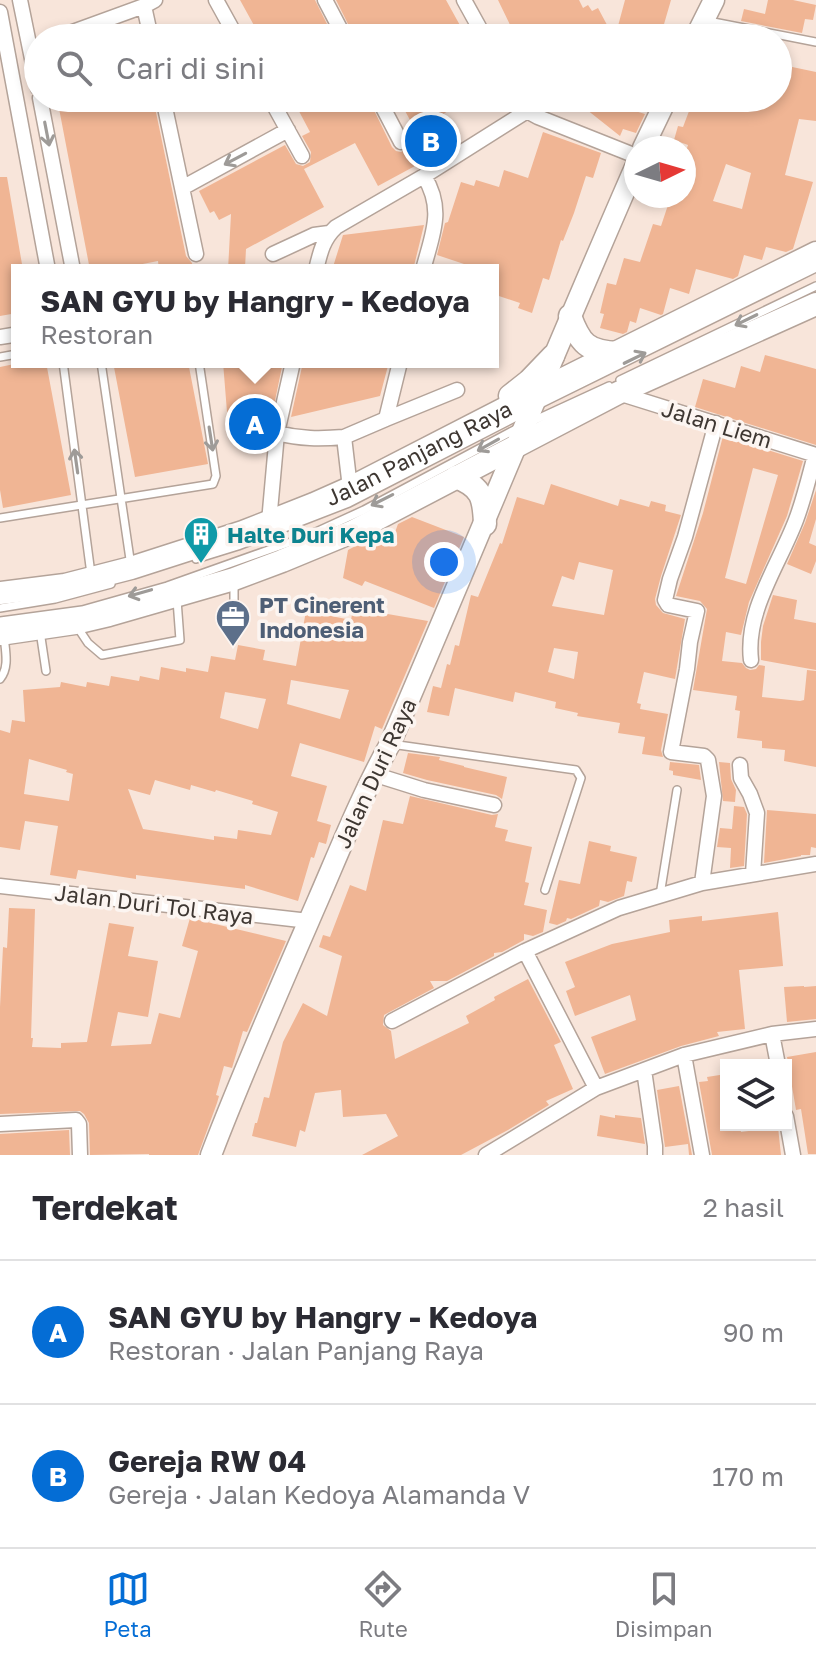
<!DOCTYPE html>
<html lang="id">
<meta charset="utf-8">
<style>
:root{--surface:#fff;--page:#f2f2f3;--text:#2b2b33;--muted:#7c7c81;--line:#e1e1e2;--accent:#046dd5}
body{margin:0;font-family:"Golos Text",sans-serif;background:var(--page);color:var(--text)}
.controls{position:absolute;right:24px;bottom:24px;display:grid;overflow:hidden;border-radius:0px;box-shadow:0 4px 12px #0003}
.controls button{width:72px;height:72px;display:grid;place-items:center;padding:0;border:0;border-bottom:2px solid var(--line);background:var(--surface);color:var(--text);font:40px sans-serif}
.compass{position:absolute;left:624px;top:136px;width:72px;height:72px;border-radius:50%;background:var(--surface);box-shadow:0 4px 12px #0003;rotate:85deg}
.you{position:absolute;left:444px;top:562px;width:28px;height:28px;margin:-20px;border:6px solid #fff;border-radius:50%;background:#1a73e8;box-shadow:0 0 0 12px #1a73e833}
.badge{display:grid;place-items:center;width:52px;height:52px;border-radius:50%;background:var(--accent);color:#fff;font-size:26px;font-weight:700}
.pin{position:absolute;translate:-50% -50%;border:4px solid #fff;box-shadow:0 2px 8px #0006}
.popup{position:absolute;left:11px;top:264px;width:488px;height:104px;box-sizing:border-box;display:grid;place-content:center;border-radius:0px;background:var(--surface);filter:drop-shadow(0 2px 6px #0005);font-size:26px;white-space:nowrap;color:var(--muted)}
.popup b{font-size:30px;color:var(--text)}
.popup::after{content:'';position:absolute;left:50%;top:100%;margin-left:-16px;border:16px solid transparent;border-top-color:var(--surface)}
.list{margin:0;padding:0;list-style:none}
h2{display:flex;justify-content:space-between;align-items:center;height:104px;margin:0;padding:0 32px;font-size:34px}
h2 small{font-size:26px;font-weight:400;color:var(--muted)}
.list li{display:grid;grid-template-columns:52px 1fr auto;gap:24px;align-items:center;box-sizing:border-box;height:144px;padding:0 32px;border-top:2px solid var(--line)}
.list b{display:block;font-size:30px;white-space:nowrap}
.list p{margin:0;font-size:26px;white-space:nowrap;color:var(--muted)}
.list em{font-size:26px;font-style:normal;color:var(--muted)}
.icon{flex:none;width:44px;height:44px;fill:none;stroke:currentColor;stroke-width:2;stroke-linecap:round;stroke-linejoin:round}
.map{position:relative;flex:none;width:816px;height:1155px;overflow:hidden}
.search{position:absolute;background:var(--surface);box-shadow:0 4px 12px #0003;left:24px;right:24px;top:24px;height:88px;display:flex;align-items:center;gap:20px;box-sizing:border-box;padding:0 28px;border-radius:44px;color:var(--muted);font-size:30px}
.sheet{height:392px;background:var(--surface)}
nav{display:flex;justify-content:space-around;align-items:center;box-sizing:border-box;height:112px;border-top:2px solid var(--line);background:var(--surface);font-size:22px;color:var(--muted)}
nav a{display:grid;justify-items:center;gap:4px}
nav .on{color:var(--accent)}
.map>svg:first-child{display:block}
</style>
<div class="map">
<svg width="816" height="1155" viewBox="0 0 816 1155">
<rect width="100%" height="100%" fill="#f8e5da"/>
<!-- building -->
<path fill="#f0b594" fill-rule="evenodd" d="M240,0H315L334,38H261Z
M336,0H446L467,38H355Z
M498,0H579L583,8L588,5L592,11L598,8L614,38H520L517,32L514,33Z
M625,0H671L660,38H639L641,33L618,26Z
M768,0H793L816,5L813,20L805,19L802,33L741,21L744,9L765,14Z
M778,64L816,72V121L799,119L785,175L813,182L793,249L786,252L766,247L762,260L744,255L738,276L733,279L696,269L689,294L670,288L663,314L661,315L640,308L636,323L630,321L627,332L623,334L600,328L604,314L600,313L607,283L616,285L624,258L640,262L653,224L661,226L671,196H684V158L688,145L674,140L678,126L683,127L694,98H778ZM726,164L751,173L742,209L713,201Z
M57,98H153L186,256L192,263L193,270H159L158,261L112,270H90Z
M292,98H368L392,147L396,151L401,152L409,148L411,142L409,135L416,131L398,98H467L447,109L448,111L437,118L452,146L378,186L355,143L304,169L324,207L246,249L245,268L244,270H228L231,214L219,220L214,211L210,213L199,191L285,145L296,164L303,166L310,162L311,152L302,136L310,132Z
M572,98H625L622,107L645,114L636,133L623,129L620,136Z
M543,132L601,153L593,178L586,176L574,213L563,241L561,240L549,280L543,278L532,313L518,308L520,303L493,294V270H482L437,255L445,223L448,222L461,182L474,186L476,180L499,187L504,170L528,178Z
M0,177H7L23,270H17V313L0,316Z
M424,225L413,270H332L343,235Z
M765,355L816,369V445L695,407L703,379L735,388L741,366L760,372Z
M24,362H46L71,495L3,508L0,490V367Z
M113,362H188L208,464L135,477Z
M223,362H283L266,444L229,437Z
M303,362H389L380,396L291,417Z
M723,436L803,461L787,516L749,602L741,635L726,632L722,661L742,663L746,668L750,670L756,669L759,665L765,666L762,697L800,701L804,700L807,670L816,671V767L784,761L785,750L762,748V741L737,738L740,711L735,710L737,696L693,690L707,609L700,601L676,596L703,513ZM753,468L778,475L746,584L725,578Z
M551,484L618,506L620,499L649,507L651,501L666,505L665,511L681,515L661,576L655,599L656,605L663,613L685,619L675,679L644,672L637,703L641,704L640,709L668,714L661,750L663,757L642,754L645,737L618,733L620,723L577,716L578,713L555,708L556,702L515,692L513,702L455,688L449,716L427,712L433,686L441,688L447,664L450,665L455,645L459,646L471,595L478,597L500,543L502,544L517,497L544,505ZM579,562L613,570L604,615L552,606L562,576L574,580ZM554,648L578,652L574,679L548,672Z
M816,490V519L809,543L816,546V561L811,574L787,564L805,523Z
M412,517L464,537L434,608L365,581L362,586L343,578L348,550L367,540L383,544L388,533L394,535L398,524Z
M773,595L797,600L794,619L816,623V670L761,660V642L763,626Z
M353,608L428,621L382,729L375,726L364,762L300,743L291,776L327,786L317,821L331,825L326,844L319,842L314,858L311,857L298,901L245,885V889L136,875V879L78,870L76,879L50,875L58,826L25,821L20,850L0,847V730L10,733L12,720L25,722L23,690L60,687L61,682L86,687L87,682L109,686L111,676L139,681L140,676L159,680L161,667L186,672V668L208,672L211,656L235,660L238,645L265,650L263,660L296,666L306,611L351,620ZM291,680L349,690L340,719L287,704ZM225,692L266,699L258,729L220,718ZM29,759L67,770L66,772L73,774L69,801L24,794ZM155,780L190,790L191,785L215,792L216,790L253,801L252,804L278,812L271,835L238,830L237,839L214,836V840L143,829L128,789L150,795Z
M408,753L440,757L439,760L464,766V767L507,777L502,799L496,795L427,780L403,773Z
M670,762L699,765L701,780L673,775V771L669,770Z
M719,762L730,763L731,779L736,790L735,802L723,801Z
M410,796L492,815L498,814L495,827L508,830L505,841L532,847L525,882L529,883L524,905L547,910L543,932L533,936L524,934V940L502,952L494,953V956L447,981H430L434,988L384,1015L383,1025L391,1031L395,1059L469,1023L466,1016L495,1000L494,997L528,979L561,1042L554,1045L573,1089L546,1101L549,1105L508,1130L461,1155H362L398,1136L386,1114L343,1117L341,1090L315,1093L305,1132L300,1130L296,1147L252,1136L255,1123H257L264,1097L269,1098L283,1042L303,1003L327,1016L342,956L319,947L323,935L330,937L350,885L366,891L383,820L403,824Z
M734,806L744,807L747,814L744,866L730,868L731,848L717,847L720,828L732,829Z
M767,810L816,814V848L811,847L810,855H801V856L764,863Z
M589,841L611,846L610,851L637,857L632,882L627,881L624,896L608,902L600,900L599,906L571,919L567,918L566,921L557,925L549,923L559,880L580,884Z
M9,908L35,909L31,1038H33L32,1047L61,1048V1043L87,1042L109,923L134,927L128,956L158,961L148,1017L118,1012L111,1046L151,1044L159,1013L180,1018L198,951L182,946L190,918L286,941L247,1032L243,1031L232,1068L224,1066L216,1095L219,1096L217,1103L198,1155H149V1154L90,1155L89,1123L84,1114L80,1111L0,1114V1007L3,947L7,948Z
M778,912L783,966L739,970L745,1029L717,1032L719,1036L681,1046L605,1074L591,1037L636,1020L630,995L575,1016L566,991L575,987L565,962L612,944L670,932L669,920L702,916V921Z
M804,986V987L816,986V1019L787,1022L784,987Z
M816,1052V1154H808L801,1109L796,1110L787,1057Z
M726,1074V1125H739L741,1132L778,1127L781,1155H712L699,1082L708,1081L707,1077Z
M679,1086L692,1155H689L688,1144L665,1147L657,1090Z
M600,1115L615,1118V1115L641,1118L645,1144L597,1136Z
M69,1130L70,1155H0V1134Z"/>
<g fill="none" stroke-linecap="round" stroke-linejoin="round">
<!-- lane casing -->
<g stroke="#b4a399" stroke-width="10">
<path id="lane" d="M708,21L816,42
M0,357L17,354
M63,362L91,574
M101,362L131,566
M620,380L816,286
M538,405L816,268
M533,421L609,386
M0,518L213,484L216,476L199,362
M196,559L238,546L349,503L524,413
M0,608L55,599L111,584
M234,612V582
M0,621L82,610L167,586L305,537L364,510L518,428
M76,625L88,643L102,655L180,640L177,600
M40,631L46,671
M0,679C10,667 5,650 4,635
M391,744L576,770L581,778L545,890
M660,895L677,790"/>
</g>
<!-- street casing -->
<g stroke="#b4a399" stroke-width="17">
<path id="street" d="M20,0L38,88
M216,0L237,38
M325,0L345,38
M464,0L485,38
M144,6L151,38
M0,12L48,270
M56,38L144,6L155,0
M40,98L73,270
M163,98L196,254
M270,98L302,156
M378,98L401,142
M519,98L527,111L538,117L636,156
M182,188L288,130
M273,254L314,235L329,233
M316,270C320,253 323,239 336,227L424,176L527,111
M423,270C432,235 445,210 424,176
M0,337L13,335
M618,393L816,455
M386,419L457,390
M277,433C300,439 320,439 344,437
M350,488L344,437L386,419L400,362
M269,522L277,433L293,362
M751,660C745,611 779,565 796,520C804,499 809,477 815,455
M740,765L741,778L750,794L757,813L753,874
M373,774L424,790L494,805
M702,883L714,796L708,760L704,756L671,752L687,669L690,642L697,611L668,605L665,600L670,579L685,537L716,423
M0,886L309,921
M525,951L596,1088
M392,1021L525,951L619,908L702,883L816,864
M772,1034L778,1065
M684,1055L702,1155
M644,1070L655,1146V1155
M786,1116L793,1155
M0,1124L76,1120L79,1124L80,1155
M486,1155L596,1088L684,1055L772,1034L816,1029"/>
</g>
<!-- secondary casing -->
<g stroke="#b4a399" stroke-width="23">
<path id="secondary" d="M695,38L714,0
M643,148L667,98
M211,1155C244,1069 281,985 318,900C341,847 362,794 390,744C473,551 552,357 636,165"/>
</g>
<!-- primary casing -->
<g stroke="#b4a399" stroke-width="25">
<g id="primary">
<path d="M570,316C580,343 587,352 618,353"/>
<path d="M510,396L529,381L553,356"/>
<path d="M456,477C482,487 484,498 485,524"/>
<path id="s1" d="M0,593L65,585L131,568L243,532L314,504L350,488L539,391L816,253"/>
<path d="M0,634L75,623L109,615L234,579L282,561L352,532L618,393L816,304"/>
</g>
</g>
<!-- lane -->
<use href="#lane" stroke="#fff" stroke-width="7"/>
<!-- street -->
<use href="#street" stroke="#fff" stroke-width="14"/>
<!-- secondary -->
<use href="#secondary" stroke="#fff" stroke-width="20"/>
<!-- primary -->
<use href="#primary" stroke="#fff" stroke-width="22"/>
</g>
<!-- one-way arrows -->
<defs><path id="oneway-shaft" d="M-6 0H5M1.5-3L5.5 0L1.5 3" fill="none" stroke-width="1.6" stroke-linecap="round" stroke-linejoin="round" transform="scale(2)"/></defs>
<g stroke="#9e9b98">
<use href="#oneway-shaft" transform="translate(47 134) rotate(79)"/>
<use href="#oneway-shaft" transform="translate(235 159) rotate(152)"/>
<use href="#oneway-shaft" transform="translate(746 320) rotate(154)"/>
<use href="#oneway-shaft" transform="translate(635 358) rotate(-26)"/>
<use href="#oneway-shaft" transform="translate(211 439) rotate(81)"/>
<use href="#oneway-shaft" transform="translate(488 445) rotate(151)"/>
<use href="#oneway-shaft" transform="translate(76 461) rotate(-98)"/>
<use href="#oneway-shaft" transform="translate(382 500) rotate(153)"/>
<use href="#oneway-shaft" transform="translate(140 593) rotate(164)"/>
</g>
<!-- icons -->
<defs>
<g id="building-pin" transform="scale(1.8)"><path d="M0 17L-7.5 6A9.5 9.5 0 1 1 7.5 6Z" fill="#0f9aa8" stroke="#fcf5f1"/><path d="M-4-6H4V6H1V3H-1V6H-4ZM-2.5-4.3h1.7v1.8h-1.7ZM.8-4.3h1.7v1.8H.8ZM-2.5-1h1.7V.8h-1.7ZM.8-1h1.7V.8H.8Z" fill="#fff"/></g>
<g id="office-pin" transform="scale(1.8)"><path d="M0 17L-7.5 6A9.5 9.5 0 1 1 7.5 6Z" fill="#5c6f8a" stroke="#fcf5f1"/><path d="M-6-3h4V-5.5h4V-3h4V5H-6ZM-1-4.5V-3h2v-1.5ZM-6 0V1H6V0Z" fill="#fff"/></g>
</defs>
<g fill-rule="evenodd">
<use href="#building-pin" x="201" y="534"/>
<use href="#office-pin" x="233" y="617"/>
</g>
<g text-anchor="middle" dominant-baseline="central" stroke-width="7" stroke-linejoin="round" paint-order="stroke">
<!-- street labels -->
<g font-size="22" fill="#3e3732" stroke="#fcf5f1">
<text transform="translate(717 424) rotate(17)">Jalan Liem</text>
<text stroke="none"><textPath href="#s1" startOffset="444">Jalan Panjang Raya</textPath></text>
<text transform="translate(375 773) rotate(-65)">Jalan Duri Raya</text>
<text transform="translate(154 904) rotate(7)">Jalan Duri Tol Raya</text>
</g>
<!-- culture labels -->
<g font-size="22" font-weight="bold" fill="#0d838f" stroke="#fcf5f1" text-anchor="start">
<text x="227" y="534">Halte Duri Kepa</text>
</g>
<!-- service labels -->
<g font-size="22" font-weight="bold" fill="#4e5e75" stroke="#fcf5f1" text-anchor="start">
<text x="259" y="604">PT Cinerent<tspan x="259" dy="25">Indonesia</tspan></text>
</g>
</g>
</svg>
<div class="controls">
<button><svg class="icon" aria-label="layers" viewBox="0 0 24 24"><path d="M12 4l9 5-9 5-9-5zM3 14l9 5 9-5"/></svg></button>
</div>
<svg class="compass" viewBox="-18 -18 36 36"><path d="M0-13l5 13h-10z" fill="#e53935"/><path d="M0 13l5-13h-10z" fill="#7c7c81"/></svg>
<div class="you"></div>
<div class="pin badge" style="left:255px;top:424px">A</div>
<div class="popup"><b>SAN GYU by Hangry - Kedoya</b>Restoran</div>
<div class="pin badge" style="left:431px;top:141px">B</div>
<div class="search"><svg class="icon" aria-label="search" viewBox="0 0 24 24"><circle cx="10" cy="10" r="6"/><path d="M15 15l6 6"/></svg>Cari di sini</div>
</div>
<section class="sheet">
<h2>Terdekat<small>2 hasil</small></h2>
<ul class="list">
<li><span class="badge">A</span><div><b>SAN GYU by Hangry - Kedoya</b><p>Restoran · Jalan Panjang Raya</p></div><em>90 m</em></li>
<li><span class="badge">B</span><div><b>Gereja RW 04</b><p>Gereja · Jalan Kedoya Alamanda V</p></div><em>170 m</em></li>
</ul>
</section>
<nav>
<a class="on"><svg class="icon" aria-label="map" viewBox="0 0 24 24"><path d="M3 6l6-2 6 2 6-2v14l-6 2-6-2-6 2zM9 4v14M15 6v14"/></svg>Peta</a>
<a><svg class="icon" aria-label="directions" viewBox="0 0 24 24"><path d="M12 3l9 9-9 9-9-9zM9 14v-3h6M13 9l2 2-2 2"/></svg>Rute</a>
<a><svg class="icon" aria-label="saved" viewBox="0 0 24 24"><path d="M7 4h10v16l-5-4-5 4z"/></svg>Disimpan</a>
</nav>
